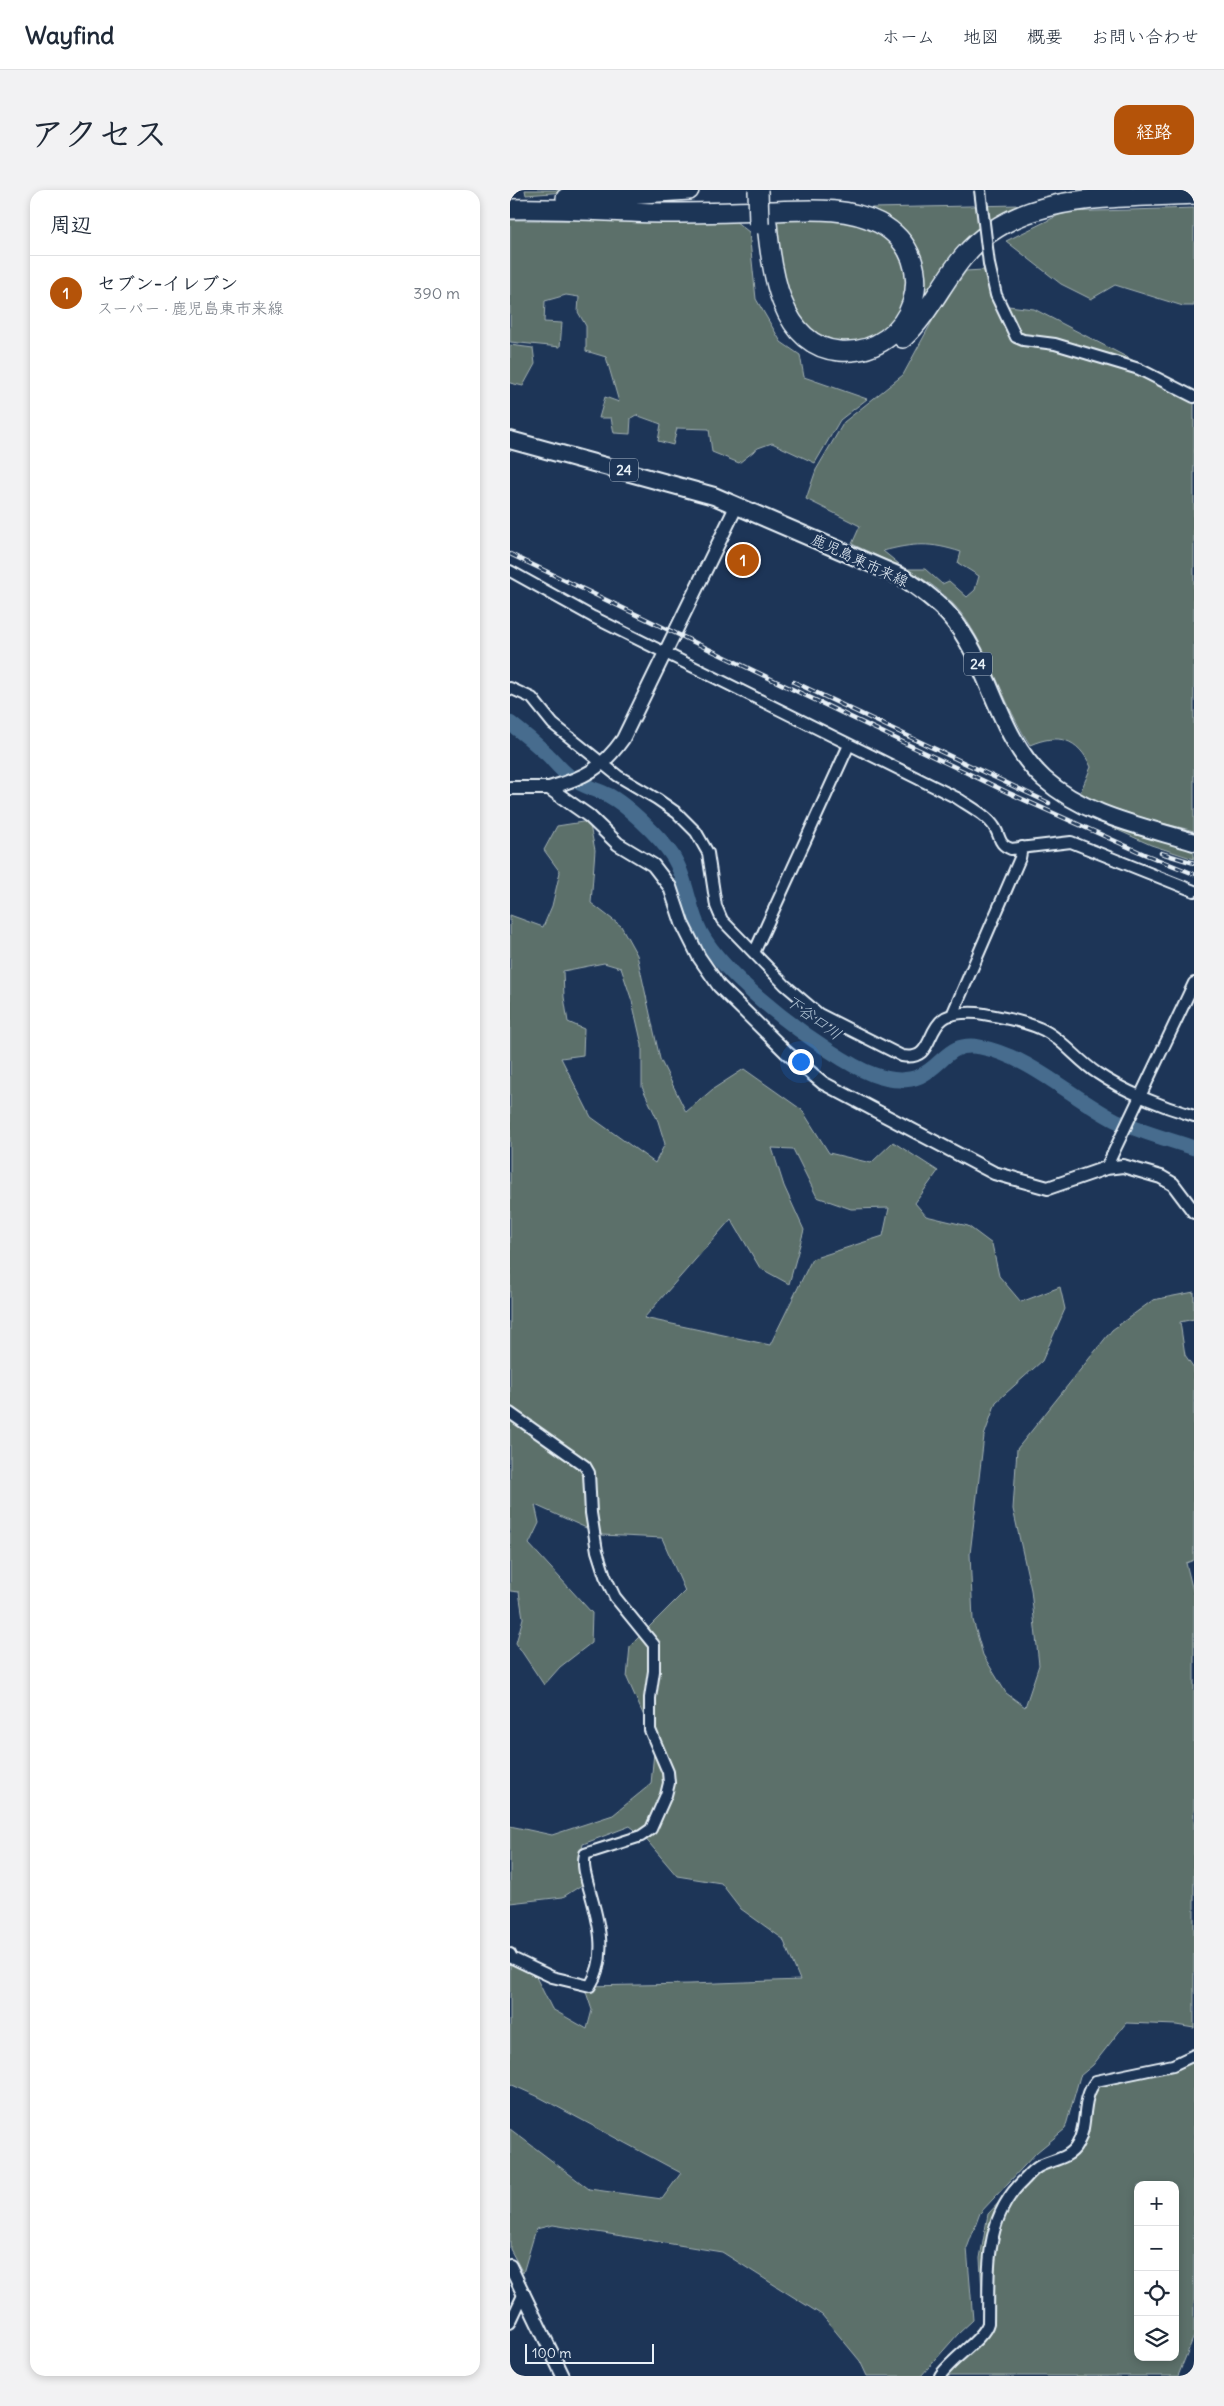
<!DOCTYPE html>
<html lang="ja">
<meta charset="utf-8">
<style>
:root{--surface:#fff;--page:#f2f2f3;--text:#1f2937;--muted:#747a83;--line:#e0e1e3;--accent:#b45309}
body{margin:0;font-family:Delius,"Klee One",sans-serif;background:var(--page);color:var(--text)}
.controls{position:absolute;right:15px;bottom:15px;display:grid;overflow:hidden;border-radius:10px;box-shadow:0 2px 8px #0003}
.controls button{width:45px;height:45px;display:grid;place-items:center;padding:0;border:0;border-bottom:1px solid var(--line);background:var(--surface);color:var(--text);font:25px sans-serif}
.scale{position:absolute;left:15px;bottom:12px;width:129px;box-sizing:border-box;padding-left:5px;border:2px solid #e8f1f8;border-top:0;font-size:14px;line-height:18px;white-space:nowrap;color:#e8f1f8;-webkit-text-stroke:4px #1d3557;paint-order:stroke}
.you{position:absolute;left:290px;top:871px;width:18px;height:18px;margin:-12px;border:4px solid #fff;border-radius:50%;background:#1a73e8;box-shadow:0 0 0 8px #1a73e833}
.badge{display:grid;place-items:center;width:32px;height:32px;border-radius:50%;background:var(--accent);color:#fff;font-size:16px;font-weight:700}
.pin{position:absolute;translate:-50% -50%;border:2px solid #fff;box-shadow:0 1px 5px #0006}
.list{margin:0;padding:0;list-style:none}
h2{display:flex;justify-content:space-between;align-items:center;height:65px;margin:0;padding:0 20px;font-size:21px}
h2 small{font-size:16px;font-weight:400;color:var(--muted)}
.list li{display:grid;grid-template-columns:32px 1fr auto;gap:15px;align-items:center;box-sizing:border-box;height:75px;padding:0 20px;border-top:1px solid var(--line)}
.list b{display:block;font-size:19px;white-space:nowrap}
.list p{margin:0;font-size:16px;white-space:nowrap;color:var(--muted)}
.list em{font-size:16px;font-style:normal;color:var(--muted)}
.icon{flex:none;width:28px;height:28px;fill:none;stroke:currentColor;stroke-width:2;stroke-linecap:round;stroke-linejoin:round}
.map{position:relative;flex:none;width:684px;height:2186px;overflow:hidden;border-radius:15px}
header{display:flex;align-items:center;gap:30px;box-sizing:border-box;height:70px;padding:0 25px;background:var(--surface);border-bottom:1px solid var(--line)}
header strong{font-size:24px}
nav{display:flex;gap:28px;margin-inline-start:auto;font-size:18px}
.intro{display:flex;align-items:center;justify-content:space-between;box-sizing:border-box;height:120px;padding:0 30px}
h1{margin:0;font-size:35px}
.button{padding:12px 22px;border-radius:15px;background:var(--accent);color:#fff;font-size:18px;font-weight:700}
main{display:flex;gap:30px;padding:0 30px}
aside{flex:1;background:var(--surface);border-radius:15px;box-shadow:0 2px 8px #0003}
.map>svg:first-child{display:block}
</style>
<header>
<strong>Wayfind</strong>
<nav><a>ホーム</a><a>地図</a><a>概要</a><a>お問い合わせ</a></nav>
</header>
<div class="intro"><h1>アクセス</h1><a class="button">経路</a></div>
<main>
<aside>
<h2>周辺<small></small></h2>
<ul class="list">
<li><span class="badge">1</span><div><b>セブン-イレブン</b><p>スーパー · 鹿児島東市来線</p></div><em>390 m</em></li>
</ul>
</aside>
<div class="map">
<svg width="684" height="2186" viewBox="0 0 684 2186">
<rect width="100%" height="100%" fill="#1d3557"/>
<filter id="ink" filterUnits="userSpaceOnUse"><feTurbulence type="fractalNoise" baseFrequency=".02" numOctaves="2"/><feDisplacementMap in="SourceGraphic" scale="10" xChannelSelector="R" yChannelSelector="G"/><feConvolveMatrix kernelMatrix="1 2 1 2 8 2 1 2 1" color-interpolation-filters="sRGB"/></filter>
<g filter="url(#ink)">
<!-- green -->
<path fill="#5b6f6b" stroke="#a2b0b2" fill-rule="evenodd" d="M15,0H79L16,5Z
M509,15L510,19L400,135L410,84L361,24L362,18Z
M684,18V116H673L605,95L581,109L551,94L496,51L555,22Z
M265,27C288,28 314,26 337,30C376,37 412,78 393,118C390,125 382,130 377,135C372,139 367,147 361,150C332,161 301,148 285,123C268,96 269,58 265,27Z
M0,30L225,31L239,42L246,109L271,152L290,165L294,187L357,209L330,230L305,273L262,253L248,258L229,273L202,262L199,239L167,238L163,255L148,251L151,234L126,225L121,228L120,244L104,243L101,228H89L95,207L109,212L96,167L76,161V136L68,122L69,107L56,105L35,111L34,132L52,133L50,157L0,152Z
M473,80L498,116L524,119L684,202V641C652,632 595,624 570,603L581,577C568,548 548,543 520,555C477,489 475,414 393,379H415L432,394L439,391L457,407L465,400L469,386L448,373L451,362C420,352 404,353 373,361L389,374H384L342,354L350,336L296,309L306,280L334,232L393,185L425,126L456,81Z
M0,155L23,158L25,174L13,196L0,193Z
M586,628L684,659V669L641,655L583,629Z
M79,631L85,660L81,713L111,736L127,765L150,869L176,922L203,899L234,879L292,920L319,963L361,973L383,952L428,981L405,1013L416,1026L458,1036L482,1054L489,1086L511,1112L550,1097L555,1119L532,1171L486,1212L474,1246L460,1364L463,1430L473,1465L496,1503L515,1517L529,1475L521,1400L503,1319L507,1259L602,1140L643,1110L684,1102V1129L670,1132L675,1165L684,1178V1370L676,1373L684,1405V1838L666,1835L616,1833L583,1875L570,1886L555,1939L527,1962L470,2023L457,2058L463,2130L448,2144L411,2186H357L350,2171L312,2125L212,2062L43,2035L26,2039L13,2083L0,2059V1939L79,1999L152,2009L171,1983L29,1907L0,1894V1770L18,1771L42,1819L77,1839L82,1820L74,1796L180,1794L290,1790L273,1749L231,1719L211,1693L167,1686L134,1647L120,1636L73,1654L70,1668L78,1691L53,1707L0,1713V1636L42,1645L103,1625L141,1594L145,1551L117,1488L120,1456L175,1401L152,1348L92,1345L25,1315L29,1333L19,1354L82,1423L81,1453L50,1477L34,1495L6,1453L13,1428L9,1402L0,1401V725L33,737L42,716L50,682L34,660L47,636ZM94,773L111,778L122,811L132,855V897L148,931L155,954L145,973L81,927L51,868L73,865L74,839L58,832L54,807L53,781ZM262,958L283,959L307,1007L341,1019L379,1018L373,1046L302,1069L260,1155L134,1128L221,1029L250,1078L279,1094L294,1040L274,996Z
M684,1859V2146L668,2186H427L437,2170L471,2140L473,2118L470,2068L478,2024L522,1977L555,1964L566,1948L580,1901L598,1890L638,1879ZM628,1995H665V2167H628Z"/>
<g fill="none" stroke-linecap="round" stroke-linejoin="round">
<!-- river -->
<path stroke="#466c8e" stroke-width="15" d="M0,533C13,543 25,553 37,564C44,571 51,580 59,586C73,597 83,598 98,605C117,615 150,647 162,665C177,688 178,719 191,743C213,784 281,836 320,861C344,877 380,899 410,886C434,875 438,851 470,857C519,866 562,908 605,930C630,942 658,949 684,958"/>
<!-- minor casing -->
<g stroke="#e8f1f8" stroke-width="14">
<path id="minor" d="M479,74L486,105L506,147L513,150L545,154L629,179L684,207
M0,381L83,427L447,608C459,616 477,625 485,638C491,648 488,654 501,659L561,652L684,701
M0,498L22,508L43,534L108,586L147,609L167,623L186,642L198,663L206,716L212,730L275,795L309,824L392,866C422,871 416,842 433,829C441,822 463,822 474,824C491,827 513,831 529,838C551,847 567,870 587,883C613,901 653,917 684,926
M244,763L339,555
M442,825L510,668L512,657
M596,978L684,793
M0,1223L75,1276L79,1283L81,1323L87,1361L95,1386L105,1407L144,1455V1481L140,1508V1540L158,1582L159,1593L156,1605L141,1639L131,1646L75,1664C72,1676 76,1686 79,1698C88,1729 99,1766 80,1796L42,1787L2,1768L0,1764
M0,2133L14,2103
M430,2186C442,2168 474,2149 478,2133C479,2082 473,2028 514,1990C518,1986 523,1980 528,1977C540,1970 560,1969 567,1955C579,1935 570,1910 586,1891L663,1875L684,1865"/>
</g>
<!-- tertiary casing -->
<g stroke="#e8f1f8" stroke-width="16">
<path id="tertiary" d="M0,598H39L79,626L108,654L143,675L160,697L172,733L189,767L209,796L276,862L313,893L484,983L538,998L596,978L613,976L651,987L663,994L684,1022
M39,598C74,588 92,579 113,549L227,315
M0,2076L53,2186"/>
</g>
<!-- primary casing -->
<g stroke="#e8f1f8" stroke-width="20">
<path id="primary" d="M0,250L204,306L392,387C409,398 425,409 439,425C481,473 486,545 534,589C576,626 632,636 684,652"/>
</g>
<!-- motorway casing -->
<g stroke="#e8f1f8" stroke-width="22">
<path id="motorway" d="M56,8L179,0
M0,19C53,17 106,23 159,23C193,23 227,22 261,21C297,20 336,16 369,33C436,69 404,167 329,161C270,156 261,78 257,33
M393,148C419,124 432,92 454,66C510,0 605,9 684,4"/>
</g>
<!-- minor -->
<use href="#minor" stroke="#1d3557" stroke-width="10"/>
<!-- tertiary -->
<use href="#tertiary" stroke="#1d3557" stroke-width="12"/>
<!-- primary -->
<use href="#primary" stroke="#1d3557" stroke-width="16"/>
<!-- motorway -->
<use href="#motorway" stroke="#1d3557" stroke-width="19"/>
<!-- rail casing -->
<g stroke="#e8f1f8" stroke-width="4.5">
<path id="rail" d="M0,364L499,603L634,664L684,684
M284,492L539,613
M651,663L684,673"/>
</g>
<!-- rail -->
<use href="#rail" stroke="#1d3557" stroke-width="2.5" stroke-dasharray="8" stroke-linecap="butt"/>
<!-- minor-bridge casing -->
<g stroke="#e8f1f8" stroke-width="14" stroke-linecap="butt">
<path id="minor-bridge" d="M470,0L479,74"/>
</g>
<!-- motorway-bridge casing -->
<g stroke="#e8f1f8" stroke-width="22" stroke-linecap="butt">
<path id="motorway-bridge" d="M248,0L249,34"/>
</g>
<!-- minor-bridge -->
<use href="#minor-bridge" stroke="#1d3557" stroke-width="10"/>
<!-- motorway-bridge -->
<use href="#motorway-bridge" stroke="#1d3557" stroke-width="19"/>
</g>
</g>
<g text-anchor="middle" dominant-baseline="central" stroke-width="5" stroke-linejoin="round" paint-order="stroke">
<!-- shield labels -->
<g fill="#1d3557" stroke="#abb9c8" stroke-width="1">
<rect x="100" y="268.5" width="28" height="23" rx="4"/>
<rect x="454" y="462.5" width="28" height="23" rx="4"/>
</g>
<g font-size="14" font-weight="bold" fill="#e8f1f8">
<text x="114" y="280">24</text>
<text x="468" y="474">24</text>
</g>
<!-- street labels -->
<g font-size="15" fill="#e8f1f8" stroke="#1d3557">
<text transform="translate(350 370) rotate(25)">鹿児島東市来線</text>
</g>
<!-- water labels -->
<g font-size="16" font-style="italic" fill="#afc2d3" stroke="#1d3557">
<text transform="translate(304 827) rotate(36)">下谷口川</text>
</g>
</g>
</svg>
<div class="controls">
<button>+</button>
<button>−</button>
<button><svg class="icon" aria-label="locate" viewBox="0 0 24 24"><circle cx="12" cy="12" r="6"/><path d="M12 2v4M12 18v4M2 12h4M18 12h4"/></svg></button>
<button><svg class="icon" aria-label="layers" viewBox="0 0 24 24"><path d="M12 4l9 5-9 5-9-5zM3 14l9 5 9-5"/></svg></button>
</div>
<div class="scale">100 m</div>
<div class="you"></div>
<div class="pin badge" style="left:233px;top:370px">1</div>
</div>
</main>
